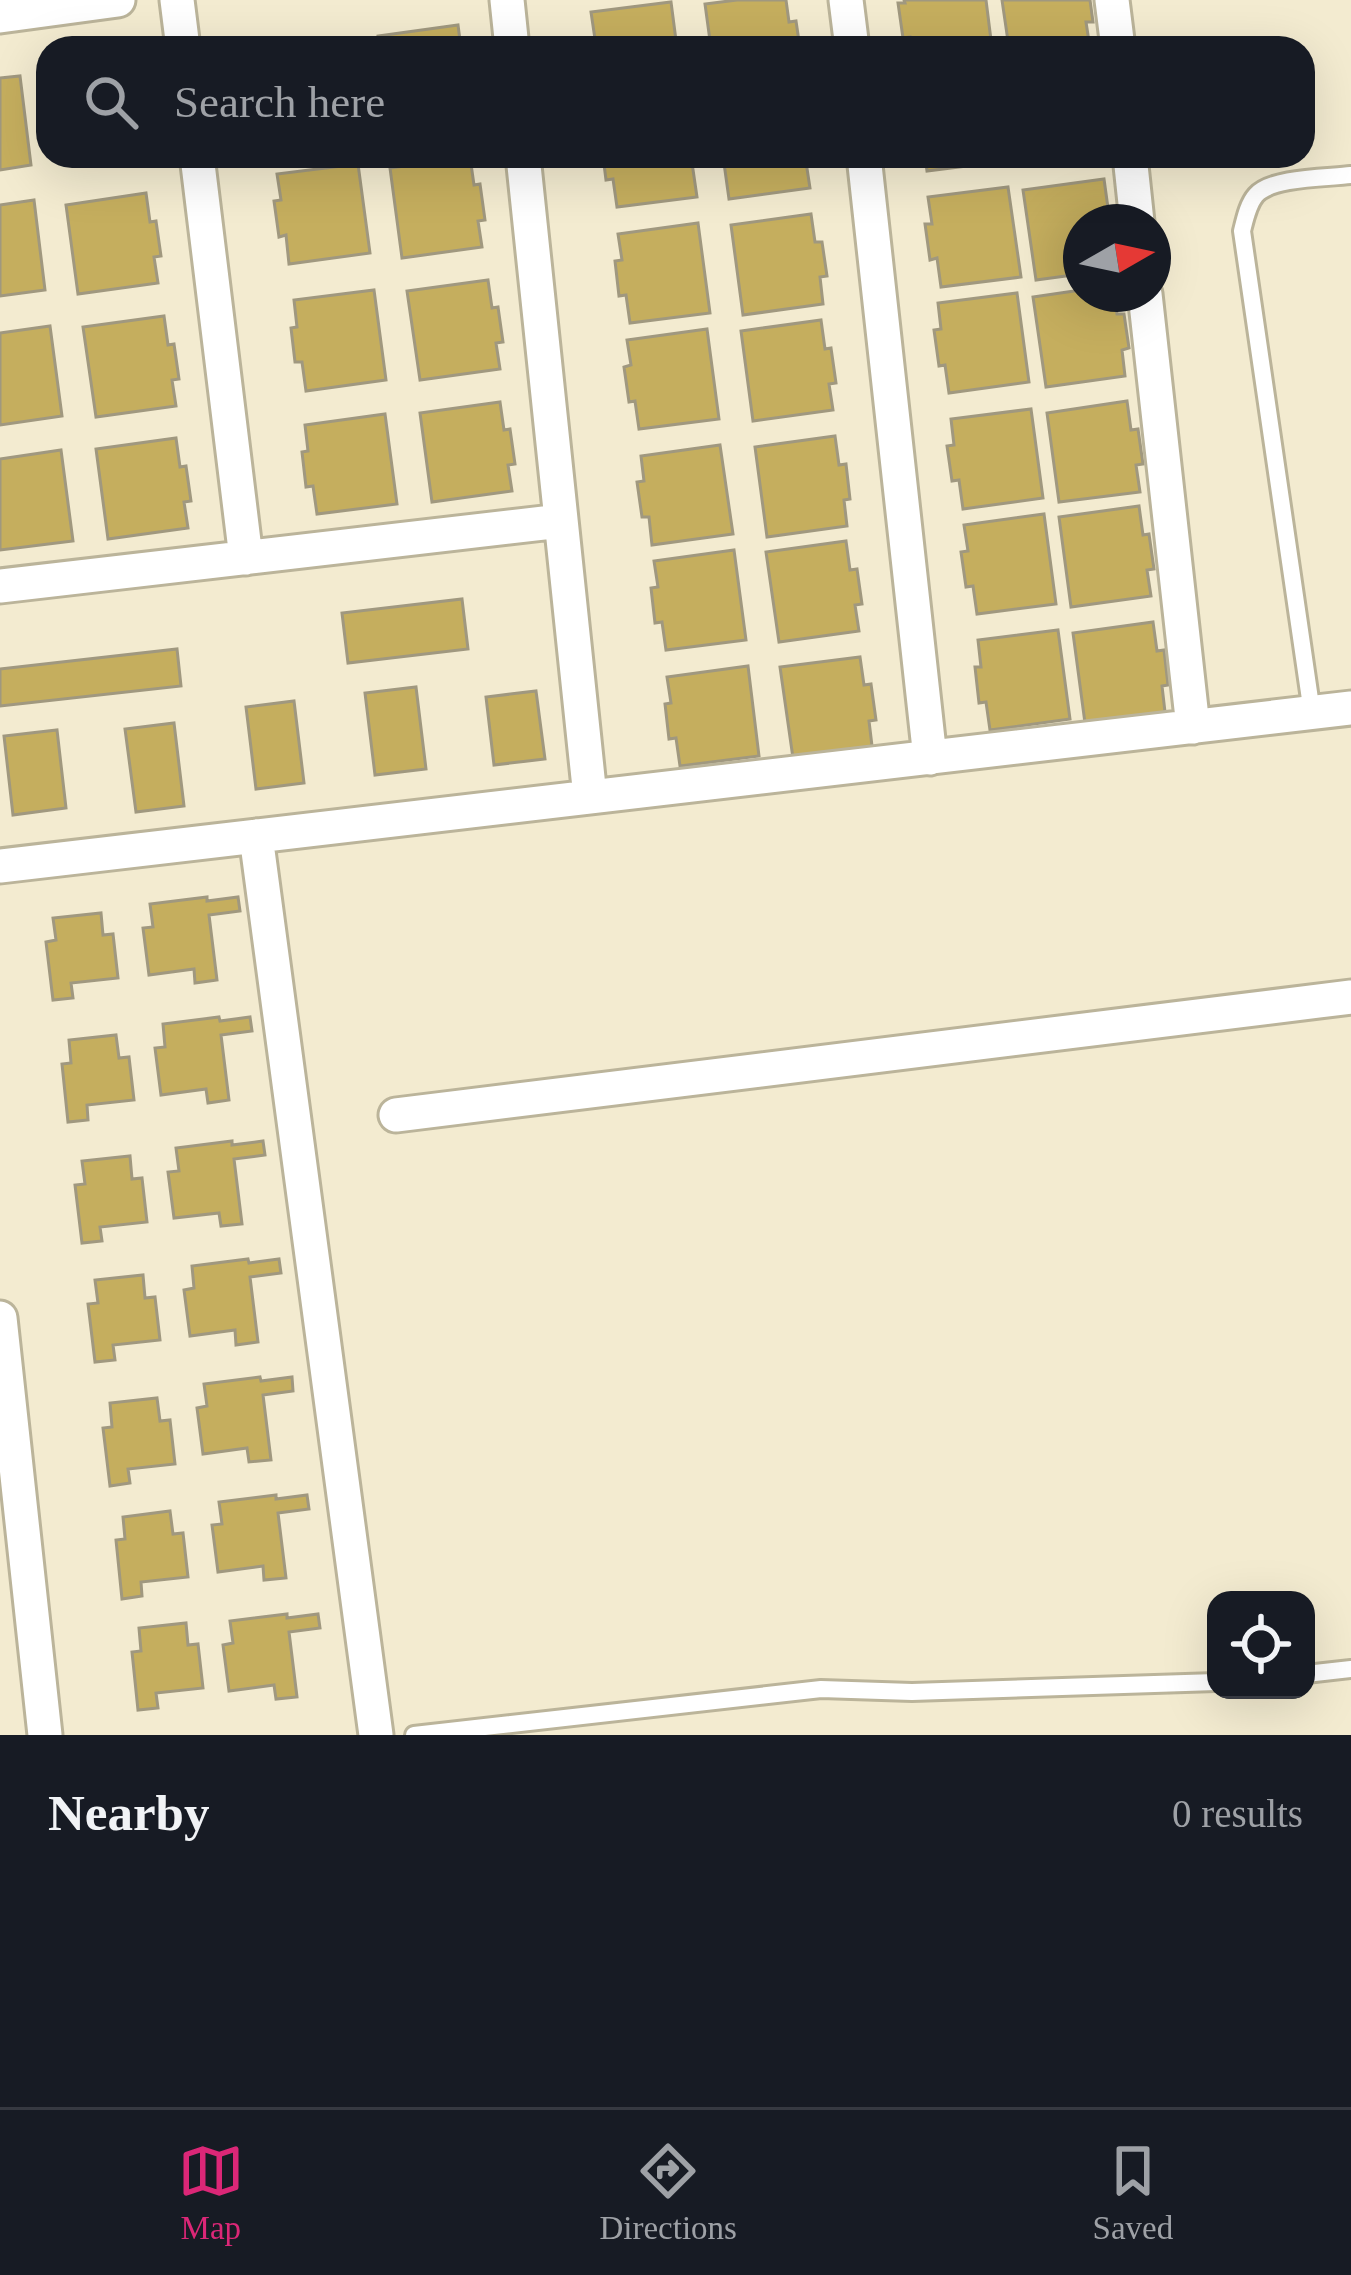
<!DOCTYPE html>
<style>
:root{--surface:#171b24;--page:#20242c;--text:#f1f3f6;--muted:#9ea1a6;--line:#363941;--accent:#db2777}
body{margin:0;font-family:Georgia,serif;background:var(--page);color:var(--text)}
.controls{position:absolute;right:36px;bottom:36px;display:grid;overflow:hidden;border-radius:24px;box-shadow:0 12px 48px #0002}
.controls button{width:108px;height:108px;display:grid;place-items:center;padding:0;border:0;border-bottom:3px solid var(--line);background:var(--surface);color:var(--text);font:60px sans-serif}
.compass{position:absolute;left:1063px;top:204px;width:108px;height:108px;border-radius:50%;background:var(--surface);box-shadow:0 12px 48px #0002;rotate:81deg}
.list{margin:0;padding:0;list-style:none}
h2{display:flex;justify-content:space-between;align-items:center;height:156px;margin:0;padding:0 48px;font-size:51px}
h2 small{font-size:39px;font-weight:400;color:var(--muted)}
.icon{flex:none;width:66px;height:66px;fill:none;stroke:currentColor;stroke-width:2;stroke-linecap:round;stroke-linejoin:round}
.map{position:relative;flex:none;width:1351px;height:1735px;overflow:hidden}
.search{position:absolute;background:var(--surface);box-shadow:0 12px 48px #0002;left:36px;right:36px;top:36px;height:132px;display:flex;align-items:center;gap:30px;box-sizing:border-box;padding:0 42px;border-radius:36px;color:var(--muted);font-size:45px}
.sheet{height:372px;background:var(--surface)}
nav{display:flex;justify-content:space-around;align-items:center;box-sizing:border-box;height:168px;border-top:3px solid var(--line);background:var(--surface);font-size:33px;color:var(--muted)}
nav a{display:grid;justify-items:center;gap:6px}
nav .on{color:var(--accent)}
.map>svg:first-child{display:block}
</style>
<div class="map">
<svg width="1351" height="1735" viewBox="0 0 1351 1735">
<rect width="100%" height="100%" fill="#f3ebd0"/>
<!-- building -->
<path fill="#c5ae5e" stroke="#a0987f" stroke-width="3" d="M737,0H786L789,22L796,21L800,48H711L705,4Z
M904,0H986L992,48H911L910,37L903,38L898,3H905Z
M1002,0H1090L1093,22H1086L1090,48H1009Z
M671,2L677,48H589L588,39H595L591,12Z
M458,25L461,48H379L378,36Z
M343,39L345,48H275Z
M20,76L31,165L0,170V78Z
M603,156H691L697,197L617,207L613,179L606,180Z
M723,156H812V161L806,162L810,188L729,199Z
M925,156H1007V161L927,171Z
M1021,156H1081L1022,164Z
M470,157L474,185L480,184L485,220L478,221L482,247L402,258L390,168Z
M358,164L370,253L289,264L286,235L279,237L274,201L281,200L277,174Z
M1104,179L1108,208L1114,207L1116,222H1081V274L1036,280L1023,190Z
M1008,187L1021,277L941,287L937,258L930,260L925,224H932L928,197Z
M146,193L150,222L156,221L161,256L154,257L158,283L78,294L66,205Z
M34,200L45,290L0,296V205Z
M811,214L815,242H822L827,276L820,277L823,304L743,315L731,225Z
M698,223L710,313L630,323L626,295L619,296L615,261L622,260L618,234Z
M488,280L492,308L498,307L503,342L496,343L500,369L420,380L407,291Z
M374,290L386,380L306,391L302,362H295L291,328L297,327L294,300Z
M1081,290V294H1114L1117,314H1124L1129,348L1122,350L1125,376L1046,387L1033,297Z
M1017,293L1029,382L949,393L945,365L939,366L934,330L941,329L938,303Z
M164,316L168,345L174,344L179,379L172,380L176,406L96,417L83,327Z
M821,320L825,349L831,348L836,383L829,384L833,410L753,421L741,331Z
M50,326L62,416L0,425V333Z
M707,329L719,419L639,429L635,401L629,402L624,367L631,365L627,340Z
M1127,401L1131,430L1138,429L1143,464L1136,465L1140,492L1059,502L1047,413Z
M500,402L504,430L510,429L515,464L508,465L512,491L432,502L420,413Z
M1031,409L1043,498L963,509L959,480L952,481L947,446L954,445L951,419Z
M385,414L397,504L317,514L313,486L306,487L302,452L308,451L305,425Z
M835,436L839,465L846,464L850,499L844,500L847,526L767,537L755,447Z
M176,438L180,467L186,466L191,501L184,502L188,528L108,539L96,449Z
M720,445L733,534L652,545L649,517H642L637,482L644,481L641,456Z
M61,450L73,541L0,550V459Z
M1139,506L1143,535L1149,534L1154,569L1147,570L1151,596L1071,607L1059,517Z
M1044,514L1056,604L977,614L973,586L966,587L961,552L968,551L964,525Z
M846,541L850,570L857,569L862,604L855,605L859,631L779,642L766,552Z
M734,550L746,640L666,650L662,622L655,623L651,588L658,587L654,561Z
M462,599L468,649L348,663L342,613Z
M1153,622L1157,651L1164,650L1168,685L1162,686L1165,712L1085,723L1073,633Z
M1058,630L1070,719L990,730L986,702L979,703L975,667H981L978,640Z
M177,649L181,686L0,706V669Z
M860,657L864,685L871,684L876,720L869,721L872,746L793,758L780,667Z
M748,666L759,756L680,766L676,738L669,739L665,704L671,703L667,677Z
M416,687L426,769L375,775L365,693Z
M536,691L545,759L494,765L486,697Z
M294,701L304,783L256,789L246,707Z
M174,723L184,806L136,812L125,729Z
M57,730L66,808L13,815L4,736Z
M207,897V901L238,897L240,911L209,915L217,980L195,983L194,969L149,975L143,928L153,927L150,904Z
M101,913L103,935L113,934L118,978L71,983L73,998L53,1000L46,942L56,940L53,918Z
M219,1017L220,1021L250,1017L252,1031L221,1035L229,1100L208,1103L206,1089L161,1095L155,1048L165,1047L163,1024Z
M116,1035L119,1058L129,1057L134,1100L87,1105L88,1120L68,1122L62,1064L71,1063L69,1040Z
M232,1141V1145L263,1141L265,1155L234,1159L242,1224L221,1226L219,1213L174,1218L168,1172L179,1171L176,1148Z
M130,1156L132,1179L142,1178L147,1222L100,1227L102,1241L82,1243L75,1185L85,1184L82,1161Z
M248,1259L249,1263L279,1259L281,1273L250,1277L258,1342L236,1345L235,1330L190,1336L184,1290L194,1288L192,1266Z
M143,1275L145,1298L155,1297L160,1340L113,1345L115,1360L95,1362L88,1304L98,1303L95,1280Z
M260,1377L261,1381L292,1377L293,1391L263,1395L271,1460L249,1462L247,1448L203,1454L197,1408L207,1406L204,1384Z
M157,1398L160,1421L170,1420L175,1464L128,1469L130,1483L110,1486L103,1428L112,1427L110,1403Z
M276,1495V1499L307,1495L309,1509L278,1513L286,1578L264,1580L263,1566L218,1572L212,1525L222,1524L219,1502Z
M170,1511L173,1534L183,1533L188,1577L141,1582L142,1596L122,1599L116,1540L125,1539L123,1517Z
M287,1614V1618L318,1614L320,1628L289,1632L297,1697L276,1699L274,1685L229,1691L223,1645L233,1643L230,1621Z
M186,1623L188,1645L198,1644L203,1688L156,1693L158,1708L138,1710L132,1652L141,1651L139,1628Z"/>
<g fill="none" stroke-linecap="round" stroke-linejoin="round">
<!-- lane casing -->
<g stroke="#bbb49a" stroke-width="22">
<path id="lane" d="M1312,713L1242,231C1245,219 1248,204 1256,195C1272,177 1327,178 1351,175
M1306,1674L1351,1669
M414,1735L821,1689L912,1692L1216,1682"/>
</g>
<!-- street casing -->
<g stroke="#bbb49a" stroke-width="39">
<path id="street" d="M177,0L183,48
M507,0L512,48
M846,0L852,48
M1112,0L1118,48
M0,16L118,0
M197,156L246,558
M523,156L590,797
M864,156L930,758
M1130,156L1137,222
M1145,294L1193,727
M0,586L561,521
M256,836L376,1735
M0,866L1351,708
M396,1115L1351,997
M0,1318L45,1735"/>
</g>
<!-- lane -->
<use href="#lane" stroke="#fff" stroke-width="16"/>
<!-- street -->
<use href="#street" stroke="#fff" stroke-width="33"/>
</g>
</svg>
<div class="controls">
<button><svg class="icon" aria-label="locate" viewBox="0 0 24 24"><circle cx="12" cy="12" r="6"/><path d="M12 2v4M12 18v4M2 12h4M18 12h4"/></svg></button>
</div>
<svg class="compass" viewBox="-18 -18 36 36"><path d="M0-13l5 13h-10z" fill="#e53935"/><path d="M0 13l5-13h-10z" fill="#9ea1a6"/></svg>
<div class="search"><svg class="icon" aria-label="search" viewBox="0 0 24 24"><circle cx="10" cy="10" r="6"/><path d="M15 15l6 6"/></svg>Search here</div>
</div>
<section class="sheet">
<h2>Nearby<small>0 results</small></h2>
<ul class="list">
</ul>
</section>
<nav>
<a class="on"><svg class="icon" aria-label="map" viewBox="0 0 24 24"><path d="M3 6l6-2 6 2 6-2v14l-6 2-6-2-6 2zM9 4v14M15 6v14"/></svg>Map</a>
<a><svg class="icon" aria-label="directions" viewBox="0 0 24 24"><path d="M12 3l9 9-9 9-9-9zM9 14v-3h6M13 9l2 2-2 2"/></svg>Directions</a>
<a><svg class="icon" aria-label="saved" viewBox="0 0 24 24"><path d="M7 4h10v16l-5-4-5 4z"/></svg>Saved</a>
</nav>
